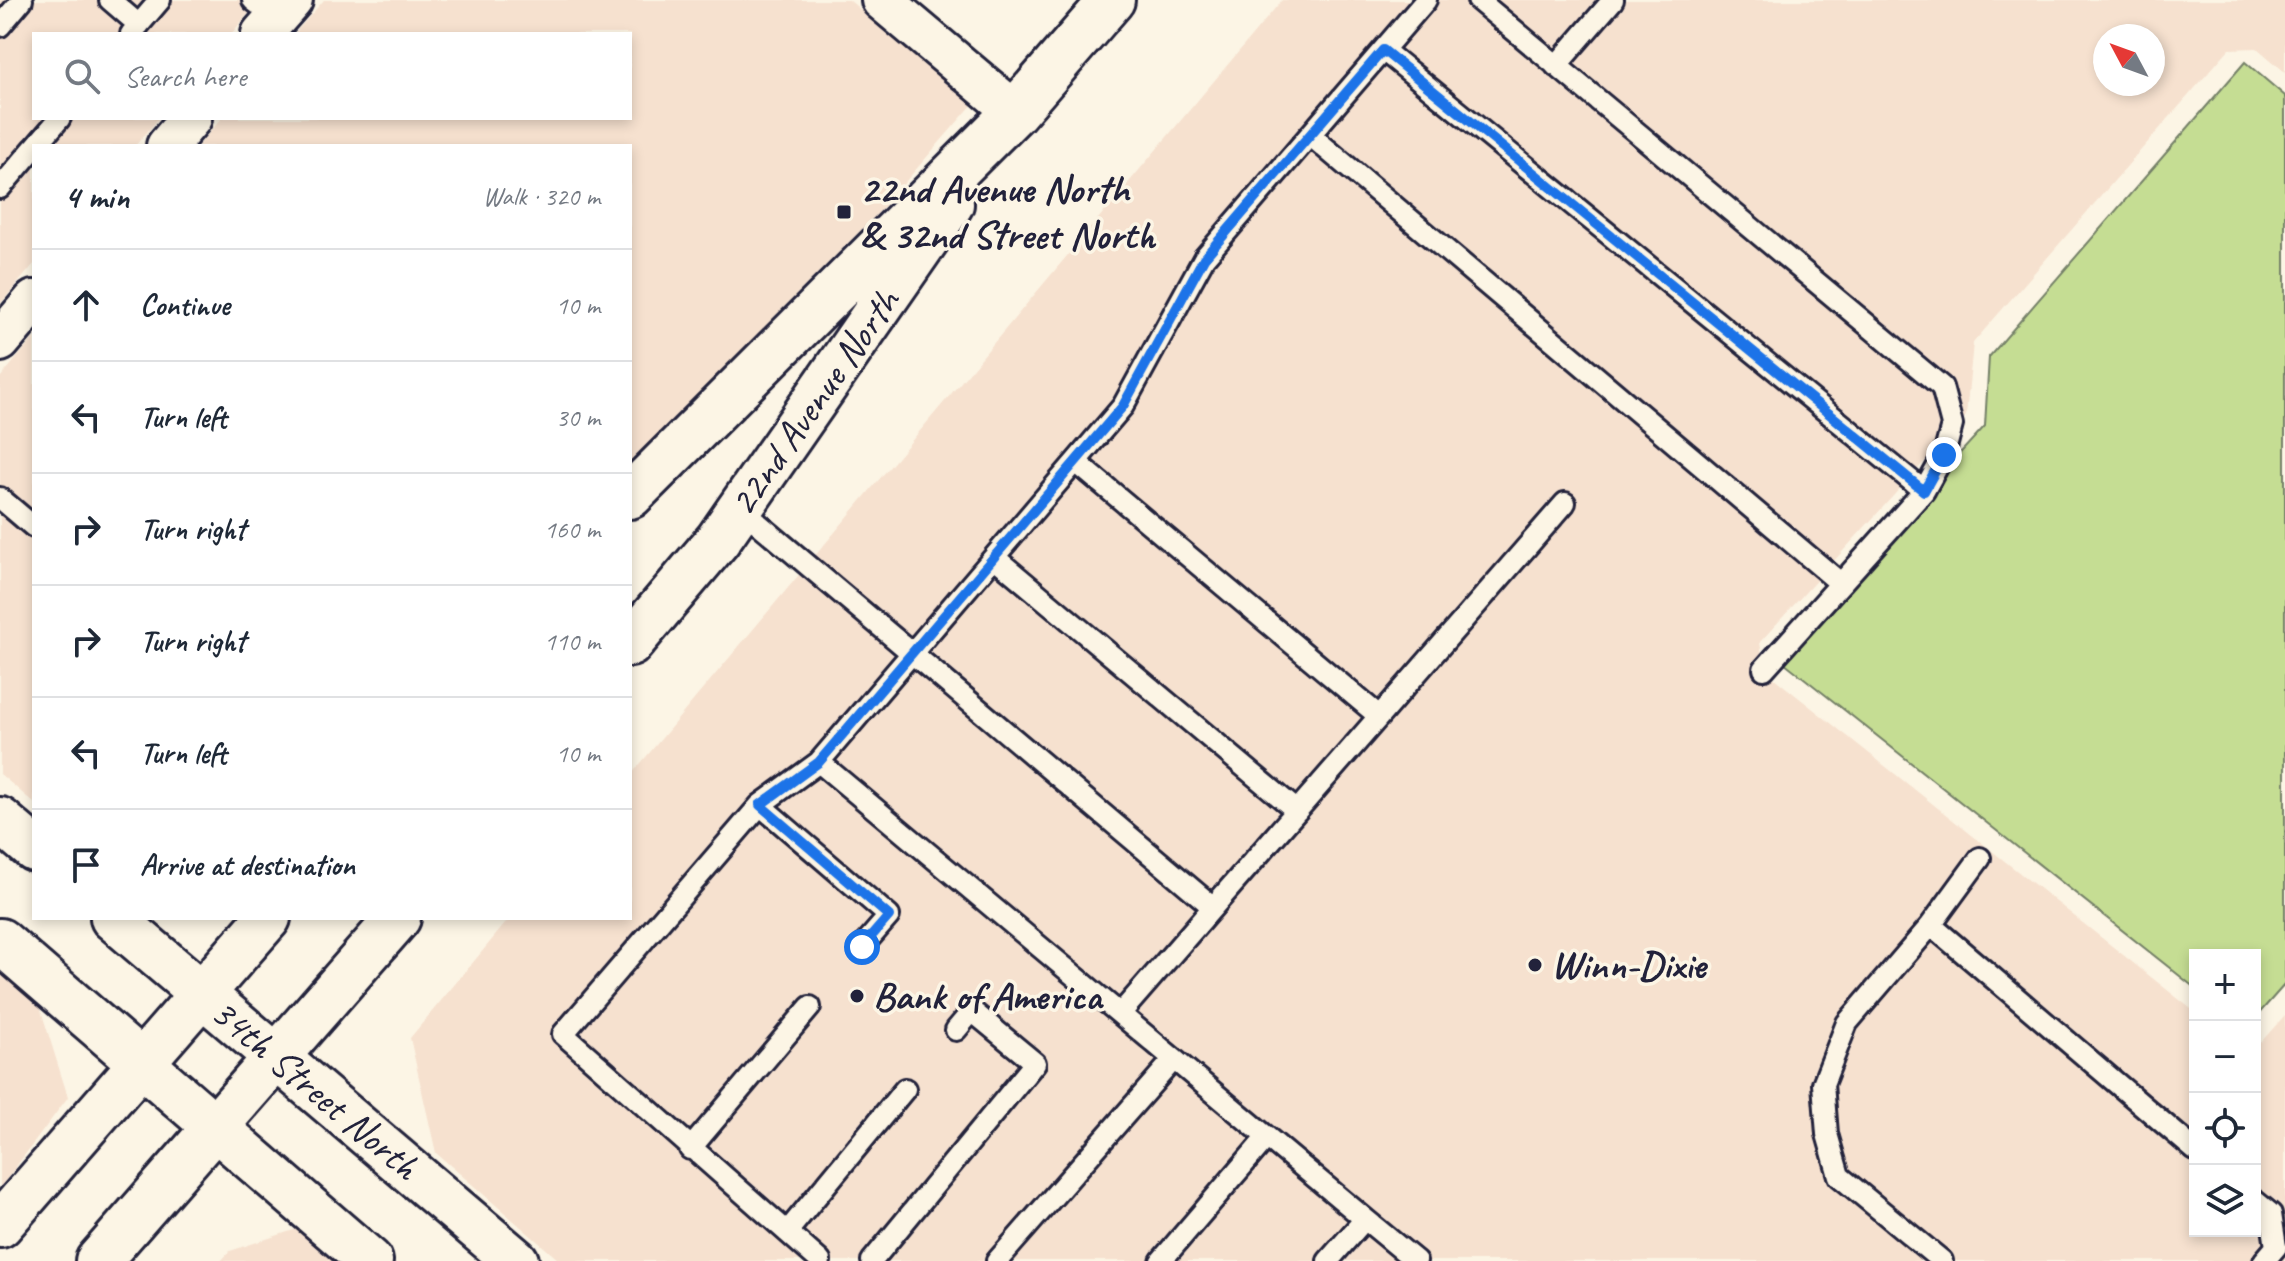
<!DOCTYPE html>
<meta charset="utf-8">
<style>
:root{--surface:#fff;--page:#f2f2f3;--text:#1f2937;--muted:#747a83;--line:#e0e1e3}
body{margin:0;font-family:Caveat,sans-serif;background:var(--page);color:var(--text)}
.controls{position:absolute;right:24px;bottom:24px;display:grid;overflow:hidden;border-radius:0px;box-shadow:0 4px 12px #0003}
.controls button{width:72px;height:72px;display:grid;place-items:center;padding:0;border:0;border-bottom:2px solid var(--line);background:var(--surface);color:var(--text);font:40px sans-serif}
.compass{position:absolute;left:2093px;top:24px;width:72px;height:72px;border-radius:50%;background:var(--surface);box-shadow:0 4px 12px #0003;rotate:311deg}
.stop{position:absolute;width:24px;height:24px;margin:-18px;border:6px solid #1a73e8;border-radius:50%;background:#fff}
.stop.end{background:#1a73e8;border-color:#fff;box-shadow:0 2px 8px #0008}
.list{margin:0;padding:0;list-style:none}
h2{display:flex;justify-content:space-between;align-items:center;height:104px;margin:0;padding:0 32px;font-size:34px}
h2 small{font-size:26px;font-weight:400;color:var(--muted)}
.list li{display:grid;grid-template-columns:52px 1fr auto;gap:24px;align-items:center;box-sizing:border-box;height:112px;padding:0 32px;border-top:2px solid var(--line)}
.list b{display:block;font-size:30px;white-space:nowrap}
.list em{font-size:26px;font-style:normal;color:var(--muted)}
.icon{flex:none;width:44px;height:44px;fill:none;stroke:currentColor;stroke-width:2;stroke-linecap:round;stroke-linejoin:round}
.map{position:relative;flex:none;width:2285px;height:1261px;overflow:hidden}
.search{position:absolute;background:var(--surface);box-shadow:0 4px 12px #0003;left:32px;top:32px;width:600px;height:88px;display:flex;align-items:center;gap:20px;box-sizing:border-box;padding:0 28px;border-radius:0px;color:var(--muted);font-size:30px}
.panel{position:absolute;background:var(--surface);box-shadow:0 4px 12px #0003;left:32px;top:144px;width:600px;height:776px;border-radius:0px}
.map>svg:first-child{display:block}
</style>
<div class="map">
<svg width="2285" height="1261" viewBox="0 0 2285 1261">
<rect width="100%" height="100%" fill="#fcf5e5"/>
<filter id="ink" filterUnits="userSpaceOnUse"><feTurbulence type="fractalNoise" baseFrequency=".0125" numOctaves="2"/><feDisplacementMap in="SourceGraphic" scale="16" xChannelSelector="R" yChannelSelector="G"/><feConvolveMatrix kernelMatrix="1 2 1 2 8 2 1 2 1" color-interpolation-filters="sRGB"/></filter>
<g filter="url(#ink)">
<!-- built -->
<path fill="#f6e1cf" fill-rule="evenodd" d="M0,0H260L231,34H34V118H159L135,146H34V264L0,304Z
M324,0H849L973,104L879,212L630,462V146H198L222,118H630V34H294Z
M1282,0H2285V72L2257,48L2229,49L1973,343L1966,416L1760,642L1764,670L2195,1012V1231H2255V1043L2261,1042L2285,1015V1261H560L436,1153L410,1038L510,918H630V776ZM2105,36H2153V84H2105Z
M34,338V803L0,774V378Z
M0,970L39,1004L68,1097L0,1188Z
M300,1228L338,1261H221L230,1251Z"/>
<!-- green -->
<path fill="#c5dd93" stroke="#748067" stroke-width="2" d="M2245,62L2285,96V984L2255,1018V955H2195V988L1775,655L1985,426L1989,357Z"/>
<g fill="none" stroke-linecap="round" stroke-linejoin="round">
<!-- lane casing -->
<g stroke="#22223b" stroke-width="26">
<path id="lane" d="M110,0L139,25
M253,0L276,18
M1478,0L1942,387L1952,425L1944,455L1924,491L1764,669
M0,26L22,0
M131,34L160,0
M1383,50L1924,491
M1556,66L1613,0
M1310,135L1839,582
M36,146L60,118
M0,188L34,148
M1076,462L1379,716
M0,498L34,527
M740,508L1213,907
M994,557L1297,811
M819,762L1365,1219
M760,805L889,916L862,947
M1931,925L2195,1150
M1120,1014L1565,503
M690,1149L810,1007
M2255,1201L2271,1214L2276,1247L2264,1261
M787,1232L905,1089
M820,1261L563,1034L760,805L819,762L1123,406L1204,258L1426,0
M872,1261L1035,1063L972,1011L956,1030
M997,1261L1174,1059
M1161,1261L1267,1137
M1328,1261L1365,1219L1416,1261
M1942,1261L1839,1176L1827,1134L1823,1084L1847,1023L1931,925L1980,858"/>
</g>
<!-- street casing -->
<g stroke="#22223b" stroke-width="46">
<path id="street" d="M882,0L1015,112
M262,34L292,0
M167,146L191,118
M0,341L34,301"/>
</g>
<!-- secondary casing -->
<g stroke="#22223b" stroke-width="50">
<path id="secondary" d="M630,496L1015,112L1112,0
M630,644L718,540L951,204
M0,1225L268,918
M98,1261L398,918"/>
</g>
<!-- highway casing -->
<g stroke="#22223b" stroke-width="50">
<path id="highway" d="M0,820L34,849
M113,918L516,1261
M0,941L370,1261"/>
</g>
<!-- lane -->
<use href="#lane" stroke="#fcf5e5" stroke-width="20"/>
<!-- street -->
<use href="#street" stroke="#fcf5e5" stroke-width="40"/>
<!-- secondary -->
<use href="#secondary" stroke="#fcf5e5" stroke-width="44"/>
<!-- highway -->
<use href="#highway" stroke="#fcf5e5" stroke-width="44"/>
</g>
</g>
<g fill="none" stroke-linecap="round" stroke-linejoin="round" filter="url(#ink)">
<!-- route -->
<path stroke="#1a73e8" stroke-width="10" d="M862,947L889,916L760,805L819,762L1123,406L1204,258L1383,50L1924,491L1944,455"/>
</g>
<!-- markers -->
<g fill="#22223b" stroke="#fcf5e5" stroke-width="3">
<rect x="836" y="204" width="16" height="16" rx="4"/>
<circle cx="1535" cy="965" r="8"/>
<circle cx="857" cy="996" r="8"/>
</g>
<g text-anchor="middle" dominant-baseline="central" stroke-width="7" stroke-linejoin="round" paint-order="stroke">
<!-- poi labels -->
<g font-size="40" font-weight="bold" fill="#22223b" stroke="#fcf5e5" text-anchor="start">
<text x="860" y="189">22nd Avenue North<tspan x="860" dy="46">&amp; 32nd Street North</tspan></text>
<text x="1551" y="965">Winn-Dixie</text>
<text x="873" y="996">Bank of America</text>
</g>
<!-- street labels -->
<g font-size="40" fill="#22223b" stroke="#fcf5e5">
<text transform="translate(814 402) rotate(-55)">22nd Avenue North</text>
<text transform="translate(315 1089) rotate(40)">34th Street North</text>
</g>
</g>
</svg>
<div class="controls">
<button>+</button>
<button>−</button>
<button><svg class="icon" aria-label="locate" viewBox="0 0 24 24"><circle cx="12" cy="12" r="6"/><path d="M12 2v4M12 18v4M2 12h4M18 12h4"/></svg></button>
<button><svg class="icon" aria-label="layers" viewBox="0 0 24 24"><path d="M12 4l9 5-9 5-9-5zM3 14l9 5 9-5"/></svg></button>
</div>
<svg class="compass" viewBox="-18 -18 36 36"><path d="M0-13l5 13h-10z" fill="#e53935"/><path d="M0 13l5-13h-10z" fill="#747a83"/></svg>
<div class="stop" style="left:862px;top:947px"></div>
<div class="stop end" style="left:1944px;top:455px"></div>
<div class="search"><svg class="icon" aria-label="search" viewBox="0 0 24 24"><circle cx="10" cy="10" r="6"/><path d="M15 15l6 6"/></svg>Search here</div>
<section class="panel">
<h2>4 min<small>Walk · 320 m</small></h2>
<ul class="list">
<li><svg class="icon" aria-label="ahead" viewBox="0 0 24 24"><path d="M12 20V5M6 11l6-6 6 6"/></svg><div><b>Continue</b></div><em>10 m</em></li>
<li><svg class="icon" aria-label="left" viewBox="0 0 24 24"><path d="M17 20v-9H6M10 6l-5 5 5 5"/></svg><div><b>Turn left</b></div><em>30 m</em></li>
<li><svg class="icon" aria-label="right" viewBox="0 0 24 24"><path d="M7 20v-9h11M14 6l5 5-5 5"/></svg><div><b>Turn right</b></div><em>160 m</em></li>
<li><svg class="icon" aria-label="right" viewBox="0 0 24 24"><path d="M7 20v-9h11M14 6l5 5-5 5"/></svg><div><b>Turn right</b></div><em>110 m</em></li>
<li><svg class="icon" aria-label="left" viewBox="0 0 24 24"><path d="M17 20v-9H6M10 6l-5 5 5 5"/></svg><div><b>Turn left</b></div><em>10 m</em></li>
<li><svg class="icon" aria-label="arrive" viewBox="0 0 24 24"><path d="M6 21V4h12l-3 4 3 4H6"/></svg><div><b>Arrive at destination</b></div></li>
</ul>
</section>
</div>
